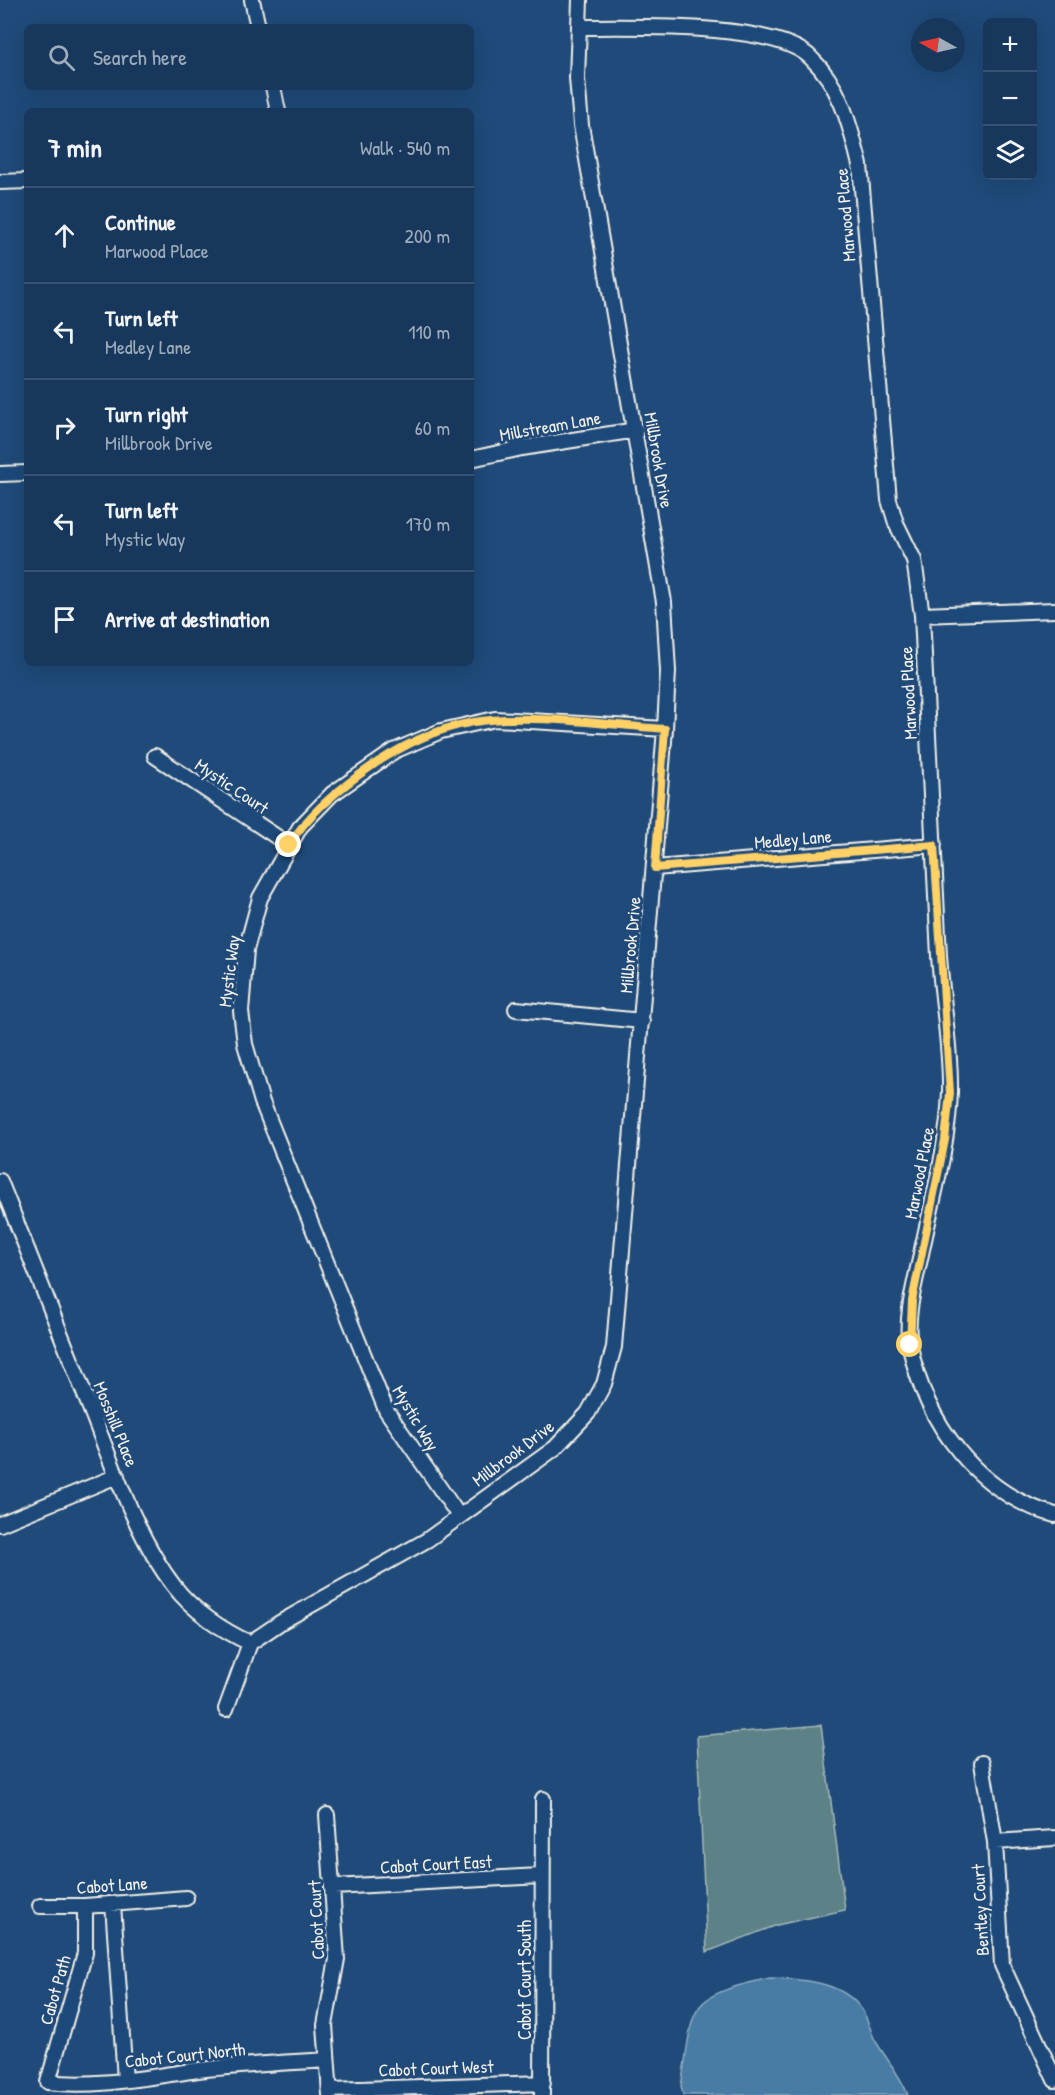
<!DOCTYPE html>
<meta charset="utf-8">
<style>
:root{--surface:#17385c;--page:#244365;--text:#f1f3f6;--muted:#9eacbb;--line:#365272}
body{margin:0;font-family:"Patrick Hand",sans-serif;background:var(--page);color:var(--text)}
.controls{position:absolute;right:18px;top:18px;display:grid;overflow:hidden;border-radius:9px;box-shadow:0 6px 24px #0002}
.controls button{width:54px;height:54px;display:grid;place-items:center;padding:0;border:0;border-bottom:2px solid var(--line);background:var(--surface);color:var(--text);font:30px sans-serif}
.compass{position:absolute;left:911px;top:18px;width:54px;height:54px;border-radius:50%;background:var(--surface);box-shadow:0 6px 24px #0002;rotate:278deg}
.stop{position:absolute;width:18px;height:18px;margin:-14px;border:4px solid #ffd166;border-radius:50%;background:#fff}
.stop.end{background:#ffd166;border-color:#fff;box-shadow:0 2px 6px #0008}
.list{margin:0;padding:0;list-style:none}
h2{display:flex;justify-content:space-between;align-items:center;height:78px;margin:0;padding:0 24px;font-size:26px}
h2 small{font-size:20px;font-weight:400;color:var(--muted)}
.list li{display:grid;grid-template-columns:39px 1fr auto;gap:18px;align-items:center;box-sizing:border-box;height:96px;padding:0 24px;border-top:2px solid var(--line)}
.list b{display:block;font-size:22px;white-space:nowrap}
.list p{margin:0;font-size:20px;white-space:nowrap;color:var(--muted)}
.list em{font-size:20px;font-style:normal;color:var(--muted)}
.icon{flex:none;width:33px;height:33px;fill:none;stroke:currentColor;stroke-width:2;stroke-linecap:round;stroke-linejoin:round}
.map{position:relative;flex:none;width:1055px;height:2095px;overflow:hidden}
.search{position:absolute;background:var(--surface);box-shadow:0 6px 24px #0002;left:24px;top:24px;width:450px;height:66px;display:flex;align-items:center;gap:15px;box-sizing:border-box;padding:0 21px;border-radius:9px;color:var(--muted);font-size:22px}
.panel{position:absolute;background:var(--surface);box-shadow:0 6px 24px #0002;left:24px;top:108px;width:450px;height:558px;border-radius:9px}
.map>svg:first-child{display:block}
</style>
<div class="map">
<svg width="1055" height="2095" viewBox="0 0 1055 2095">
<rect width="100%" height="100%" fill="#1f4a7a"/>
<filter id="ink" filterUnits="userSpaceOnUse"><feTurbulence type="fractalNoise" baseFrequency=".0167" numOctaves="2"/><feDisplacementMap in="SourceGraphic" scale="12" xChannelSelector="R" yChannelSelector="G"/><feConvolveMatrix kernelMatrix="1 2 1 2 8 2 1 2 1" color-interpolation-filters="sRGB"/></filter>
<g filter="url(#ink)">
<!-- green -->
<path fill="#5b8186" stroke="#a8b9b7" stroke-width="1.5" d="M821,1725L845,1910L777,1925L707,1952L697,1736Z"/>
<!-- water -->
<path fill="#487ca5" stroke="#8dabc0" stroke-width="1.5" d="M770,1978C801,1979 843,1981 862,2010C868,2019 870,2030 875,2040C886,2059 900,2074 908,2095H683L681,2086C695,2005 683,1997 770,1978Z"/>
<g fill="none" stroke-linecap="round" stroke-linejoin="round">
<!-- street casing -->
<g stroke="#f4f1e8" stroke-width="18">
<path id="street" d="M252,0L258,27
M579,27C631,27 776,22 811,58C841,86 850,126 860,165L889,500L896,523L914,560L922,615C928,728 933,842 939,956C942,1001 951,1047 950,1092C948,1148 931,1204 920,1259C914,1286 905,1319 910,1346C925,1423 978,1494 1055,1515
M273,87L278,111
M0,182L27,181
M471,459L522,448L636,430
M0,474L27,473
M922,615L1055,610
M155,756L289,845
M655,868L934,845
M516,1009L642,1021
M0,1181C31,1260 63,1339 94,1418C115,1472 139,1541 174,1586C192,1610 223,1631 250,1643
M459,1516L386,1410L262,1102L245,1044L241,1011L246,950L260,898L300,827L332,794L394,751L441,731L495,719L665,729
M0,1524L117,1476
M226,1709L250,1643L281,1622L427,1540L555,1448L588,1413L604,1384L614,1347L665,729L668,671L664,602L581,125L577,78L580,0
M982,1763L995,1842L1002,1965L1055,2080
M327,1815L337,1959L325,2025L330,2095
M995,1842L1055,1838
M333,1887L541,1876
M113,1904L125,2080
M40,1906H85L186,1898
M85,1906V1953L48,2082C97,2088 149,2077 198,2070C240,2065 283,2063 326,2060
M330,2090L543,2083
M542,2095L543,1799"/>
</g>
<!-- street -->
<use href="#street" stroke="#1f4a7a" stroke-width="14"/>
</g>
</g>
<g fill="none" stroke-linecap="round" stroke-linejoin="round" filter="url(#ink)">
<!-- route -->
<path stroke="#ffd166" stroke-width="8" d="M289,845C307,816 332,795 359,775C393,750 432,729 474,722C529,713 608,725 665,729L655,868L934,845L950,1093L945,1140L912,1301L910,1345"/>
</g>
<g text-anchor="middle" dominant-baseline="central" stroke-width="6" stroke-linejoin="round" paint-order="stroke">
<!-- street labels -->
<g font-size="18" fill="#f4f1e8" stroke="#1f4a7a">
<text transform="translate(845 215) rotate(-95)">Marwood Place</text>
<text transform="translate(550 426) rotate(-10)">Millstream Lane</text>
<text transform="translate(659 460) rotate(80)">Millbrook Drive</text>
<text transform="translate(908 693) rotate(-93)">Marwood Place</text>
<text transform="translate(232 786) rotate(34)">Mystic Court</text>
<text transform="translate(793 839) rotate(-5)">Medley Lane</text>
<text transform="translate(630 945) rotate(-85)">Millbrook Drive</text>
<text transform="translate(229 971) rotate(-83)">Mystic Way</text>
<text transform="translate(919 1173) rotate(-79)">Marwood Place</text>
<text transform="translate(416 1418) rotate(59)">Mystic Way</text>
<text transform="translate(116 1424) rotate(68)">Mosshill Place</text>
<text transform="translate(513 1453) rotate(-37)">Millbrook Drive</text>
<text transform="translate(436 1864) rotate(-3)">Cabot Court East</text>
<text transform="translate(112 1885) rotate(-4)">Cabot Lane</text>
<text transform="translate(980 1910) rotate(-93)">Bentley Court</text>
<text transform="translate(316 1920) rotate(-93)">Cabot Court</text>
<text transform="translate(524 1980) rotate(-90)">Cabot Court South</text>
<text transform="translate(55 1990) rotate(-74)">Cabot Path</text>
<text transform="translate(185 2055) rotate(-6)">Cabot Court North</text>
<text transform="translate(436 2068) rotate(-2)">Cabot Court West</text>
</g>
</g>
</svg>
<div class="controls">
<button>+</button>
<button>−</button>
<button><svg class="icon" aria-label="layers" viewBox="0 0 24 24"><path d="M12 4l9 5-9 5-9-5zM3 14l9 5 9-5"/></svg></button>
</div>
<svg class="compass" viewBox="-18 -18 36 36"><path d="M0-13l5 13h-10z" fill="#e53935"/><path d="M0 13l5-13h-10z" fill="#9eacbb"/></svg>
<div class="stop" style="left:910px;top:1345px"></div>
<div class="stop end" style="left:289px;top:845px"></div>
<div class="search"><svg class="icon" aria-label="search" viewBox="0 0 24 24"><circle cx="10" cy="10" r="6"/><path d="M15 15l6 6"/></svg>Search here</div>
<section class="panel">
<h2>7 min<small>Walk · 540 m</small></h2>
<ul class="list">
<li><svg class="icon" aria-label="ahead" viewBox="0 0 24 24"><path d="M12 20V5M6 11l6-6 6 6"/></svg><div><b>Continue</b><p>Marwood Place</p></div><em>200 m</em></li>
<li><svg class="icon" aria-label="left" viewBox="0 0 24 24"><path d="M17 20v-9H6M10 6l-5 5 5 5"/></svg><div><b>Turn left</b><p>Medley Lane</p></div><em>110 m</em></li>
<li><svg class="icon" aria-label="right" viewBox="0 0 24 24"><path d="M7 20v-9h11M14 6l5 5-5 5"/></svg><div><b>Turn right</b><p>Millbrook Drive</p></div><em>60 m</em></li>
<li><svg class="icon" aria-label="left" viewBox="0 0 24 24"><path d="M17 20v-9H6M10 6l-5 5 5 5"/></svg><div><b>Turn left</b><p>Mystic Way</p></div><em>170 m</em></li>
<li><svg class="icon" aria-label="arrive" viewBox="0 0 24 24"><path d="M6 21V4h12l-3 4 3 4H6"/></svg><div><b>Arrive at destination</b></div></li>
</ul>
</section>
</div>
